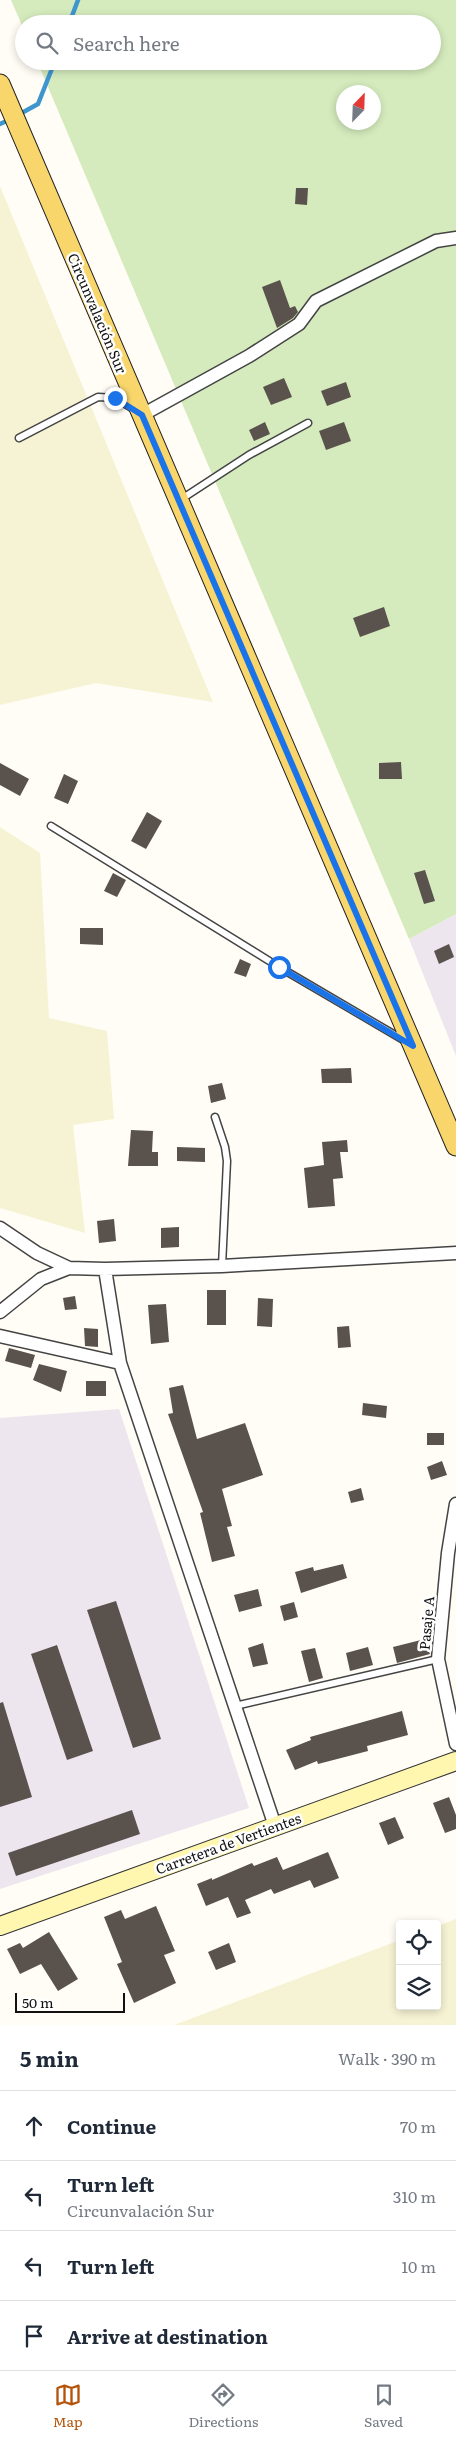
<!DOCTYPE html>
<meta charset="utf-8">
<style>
:root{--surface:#fff;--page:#f6f6f7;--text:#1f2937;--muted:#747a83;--line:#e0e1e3;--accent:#b45309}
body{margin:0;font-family:Literata,serif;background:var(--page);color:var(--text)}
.controls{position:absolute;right:15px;bottom:15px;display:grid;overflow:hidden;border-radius:5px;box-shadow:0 2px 8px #0003}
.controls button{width:45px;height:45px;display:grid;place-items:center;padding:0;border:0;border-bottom:1px solid var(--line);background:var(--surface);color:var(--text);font:25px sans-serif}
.compass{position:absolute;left:336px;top:85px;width:45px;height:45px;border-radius:50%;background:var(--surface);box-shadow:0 2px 8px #0003;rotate:23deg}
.scale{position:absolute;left:15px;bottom:12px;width:110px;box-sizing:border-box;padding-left:5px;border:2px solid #111;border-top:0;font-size:14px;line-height:18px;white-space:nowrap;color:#111;-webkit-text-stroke:4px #fff;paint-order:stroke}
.stop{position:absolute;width:15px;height:15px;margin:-11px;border:4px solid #1a73e8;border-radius:50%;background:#fff}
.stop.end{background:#1a73e8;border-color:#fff;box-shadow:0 1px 5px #0008}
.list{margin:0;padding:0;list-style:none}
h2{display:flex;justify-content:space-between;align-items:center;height:65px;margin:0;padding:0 20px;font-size:21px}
h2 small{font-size:16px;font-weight:400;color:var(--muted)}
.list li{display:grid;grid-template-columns:32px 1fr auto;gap:15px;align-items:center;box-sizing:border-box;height:70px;padding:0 20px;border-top:1px solid var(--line)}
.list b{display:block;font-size:19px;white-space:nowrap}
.list p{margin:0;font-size:16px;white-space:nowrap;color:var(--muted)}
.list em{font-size:16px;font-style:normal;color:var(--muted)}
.icon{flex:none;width:28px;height:28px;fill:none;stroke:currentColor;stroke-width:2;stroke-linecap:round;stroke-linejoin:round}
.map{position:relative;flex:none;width:456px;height:2025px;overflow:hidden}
.search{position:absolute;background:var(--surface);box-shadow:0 2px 8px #0003;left:15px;right:15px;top:15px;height:55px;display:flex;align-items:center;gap:12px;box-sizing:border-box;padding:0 18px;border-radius:28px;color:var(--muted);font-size:19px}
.sheet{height:345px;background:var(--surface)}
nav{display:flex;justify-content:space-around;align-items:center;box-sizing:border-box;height:70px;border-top:1px solid var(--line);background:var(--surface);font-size:14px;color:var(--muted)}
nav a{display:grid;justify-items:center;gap:2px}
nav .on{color:var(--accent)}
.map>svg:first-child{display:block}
</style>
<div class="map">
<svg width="456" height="2025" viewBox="0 0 456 2025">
<rect width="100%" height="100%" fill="#fffdf5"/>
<!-- industrial -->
<path fill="#eee6ef" d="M456,914V1056L409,939Z
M119,1409L249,1808L0,1889V1418Z"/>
<!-- farmland -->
<path fill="#f6f3d4" d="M0,186L213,702L96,683L0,705Z
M0,827L40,853L49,1018L107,1031L114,1119L73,1125L85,1233L0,1208Z
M456,1919V2025H174L400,1940V2006H437V1926Z"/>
<!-- green -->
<path fill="#d5ebbd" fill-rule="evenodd" d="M11,0H456V914L409,939L37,61H432V24H24V30ZM344,92H374V122H344Z"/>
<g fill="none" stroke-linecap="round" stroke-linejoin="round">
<!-- stream -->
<path stroke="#3f96cf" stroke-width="4.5" d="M69,24L78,0
M18,115L38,104L55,61
M0,124L9,120"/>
</g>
<!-- building -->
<path fill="#5a524d" d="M296,188H308L307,205L295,204Z
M280,280L290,308L295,306L298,312L293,318L277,328L262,287Z
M284,378L292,397L271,405L263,387Z
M346,382L351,397L327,406L321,391Z
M265,422L270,434L254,441L249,430Z
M344,422L351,441L326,450L319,431Z
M384,607L390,626L360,637L353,618Z
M401,762L402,779H379V763Z
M0,763L29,779L20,796L0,785Z
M64,774L78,781L68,804L54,798Z
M147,812L162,821L146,849L131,841Z
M425,870L435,901L424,904L414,873Z
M113,873L126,880L117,897L104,891Z
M80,928H103V945L80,944Z
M449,944L454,957L439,964L434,951Z
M240,959L251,964L246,977L234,973Z
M351,1068L352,1083H322L321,1069Z
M222,1083L226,1099L211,1103L208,1086Z
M131,1130L153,1131L152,1152H158V1166H128Z
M347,1140L348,1152H340L343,1178L333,1179L335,1206L308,1208L304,1168L324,1165L322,1142Z
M177,1147L205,1148V1162L177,1161Z
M114,1219L116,1241L99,1243L97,1221Z
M179,1227V1247L161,1248V1228Z
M207,1290H226V1325H207Z
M75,1296L77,1309L65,1310L63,1298Z
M258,1298L273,1299L272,1327L257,1326Z
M166,1304L169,1342L151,1344L148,1305Z
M349,1326L351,1347L338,1348L337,1327Z
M84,1328L98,1329V1347L85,1346Z
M9,1348L35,1355L31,1368L5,1361Z
M39,1364L67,1371L61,1392L33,1380Z
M86,1381H106V1396H86Z
M183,1385L197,1439L245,1423L263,1475L222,1489L232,1526L227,1527L235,1556L212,1562L200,1513L203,1512L168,1414L173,1413L169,1388Z
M363,1403L387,1406L386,1418L362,1415Z
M427,1433H444V1445H427Z
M442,1461L447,1475L431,1480L427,1467Z
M361,1488L364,1500L351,1503L348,1492Z
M343,1564L347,1578L301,1593L295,1572L313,1567L314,1571Z
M258,1589L262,1606L239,1612L234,1595Z
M116,1601L161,1739L133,1748L87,1610Z
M294,1602L298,1617L284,1621L280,1606Z
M425,1639L430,1654L397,1663L393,1647Z
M263,1643L268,1664L253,1667L248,1648Z
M57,1645L93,1751L67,1760L31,1654Z
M368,1647L373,1665L350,1671L346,1653Z
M315,1648L323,1678L309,1682L301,1651Z
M3,1702L32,1797L0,1807V1703Z
M402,1711L408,1735L367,1746L368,1751L318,1764L317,1761L295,1770L286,1750L311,1740L310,1737Z
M449,1797L456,1815V1829L445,1833L433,1803Z
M132,1810L140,1834L16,1876L8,1853Z
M395,1817L404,1838L388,1845L379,1823Z
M328,1852L339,1878L314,1888L310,1880L274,1894L271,1889L245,1900L251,1913L237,1918L228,1897L206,1906L197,1884L212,1878V1880L252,1863L254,1866L277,1857L283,1870Z
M156,1906L175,1951L164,1955L176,1983L134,2003L117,1964L122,1962L104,1917L121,1910L125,1919Z
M49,1932L78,1979L58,1991L41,1964L20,1974L7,1949L20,1943L23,1948Z
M229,1943L236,1962L216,1970L208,1952Z"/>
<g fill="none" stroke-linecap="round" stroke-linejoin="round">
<!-- service casing -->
<g stroke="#444" stroke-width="9">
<path id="service" d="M19,438L98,397L115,398L135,410
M180,500L249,455L308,423
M51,826L279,967L407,1042
M215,1117L225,1147L227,1161L222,1266
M235,1706L438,1659"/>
</g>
<!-- minor casing -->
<g stroke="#444" stroke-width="15">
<path id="minor" d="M142,415L249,356L299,324L316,301L436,241L456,238
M0,1228L37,1253L69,1268
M105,1269L120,1363L275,1826
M0,1312L41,1279L69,1268L105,1269L222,1266L456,1253
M0,1336L120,1363
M456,1504L448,1553L438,1659L456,1744"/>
</g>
<!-- secondary casing -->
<g stroke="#333" stroke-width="20">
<path id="secondary" d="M0,1926L456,1761"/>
</g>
<!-- primary casing -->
<g stroke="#222" stroke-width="21">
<path id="primary" d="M0,84L456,1146"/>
</g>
<!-- service -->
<use href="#service" stroke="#fff" stroke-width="6"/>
<!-- minor -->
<use href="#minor" stroke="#fff" stroke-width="12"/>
<!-- secondary -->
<use href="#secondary" stroke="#fff6b0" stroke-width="18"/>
<!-- primary -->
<use href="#primary" stroke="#f9d66b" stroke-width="19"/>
</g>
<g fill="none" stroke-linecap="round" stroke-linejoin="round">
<!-- route -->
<path stroke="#1a73e8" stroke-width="6" d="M115,398L142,415L413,1046L279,967"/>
</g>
<g text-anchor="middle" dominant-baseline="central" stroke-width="5" stroke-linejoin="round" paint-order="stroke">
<!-- street labels -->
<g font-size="14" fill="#111" stroke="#fff">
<text transform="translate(98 313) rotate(67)">Circunvalación Sur</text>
<text transform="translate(426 1623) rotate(-85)">Pasaje A</text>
<text transform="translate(228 1843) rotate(-20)">Carretera de Vertientes</text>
</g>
</g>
</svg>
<div class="controls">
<button><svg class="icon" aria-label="locate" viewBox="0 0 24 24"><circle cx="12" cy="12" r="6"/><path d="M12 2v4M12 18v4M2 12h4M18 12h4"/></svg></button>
<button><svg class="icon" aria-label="layers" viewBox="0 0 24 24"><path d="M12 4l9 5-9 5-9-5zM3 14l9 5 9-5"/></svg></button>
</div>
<svg class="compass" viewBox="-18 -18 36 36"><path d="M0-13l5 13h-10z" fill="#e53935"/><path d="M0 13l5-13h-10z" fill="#747a83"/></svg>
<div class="scale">50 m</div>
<div class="stop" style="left:279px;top:967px"></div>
<div class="stop end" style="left:115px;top:398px"></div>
<div class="search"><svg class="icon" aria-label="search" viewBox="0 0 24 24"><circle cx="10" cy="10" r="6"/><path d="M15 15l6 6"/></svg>Search here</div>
</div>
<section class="sheet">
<h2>5 min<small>Walk · 390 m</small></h2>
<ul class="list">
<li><svg class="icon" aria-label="ahead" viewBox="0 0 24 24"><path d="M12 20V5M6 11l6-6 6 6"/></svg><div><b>Continue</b></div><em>70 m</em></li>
<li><svg class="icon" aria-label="left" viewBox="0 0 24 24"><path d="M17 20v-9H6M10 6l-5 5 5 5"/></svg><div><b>Turn left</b><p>Circunvalación Sur</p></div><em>310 m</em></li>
<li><svg class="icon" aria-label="left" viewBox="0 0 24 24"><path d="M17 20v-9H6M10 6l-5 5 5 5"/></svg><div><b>Turn left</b></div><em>10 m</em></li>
<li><svg class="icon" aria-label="arrive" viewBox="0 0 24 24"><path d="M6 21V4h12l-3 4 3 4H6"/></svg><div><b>Arrive at destination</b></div></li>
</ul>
</section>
<nav>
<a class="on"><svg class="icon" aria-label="map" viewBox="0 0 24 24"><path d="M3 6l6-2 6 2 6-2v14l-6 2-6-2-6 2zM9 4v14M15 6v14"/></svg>Map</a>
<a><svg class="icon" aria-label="directions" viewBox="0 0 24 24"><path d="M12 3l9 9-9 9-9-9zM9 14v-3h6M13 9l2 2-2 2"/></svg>Directions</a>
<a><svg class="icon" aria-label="saved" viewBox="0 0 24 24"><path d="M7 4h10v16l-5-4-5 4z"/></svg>Saved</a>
</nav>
